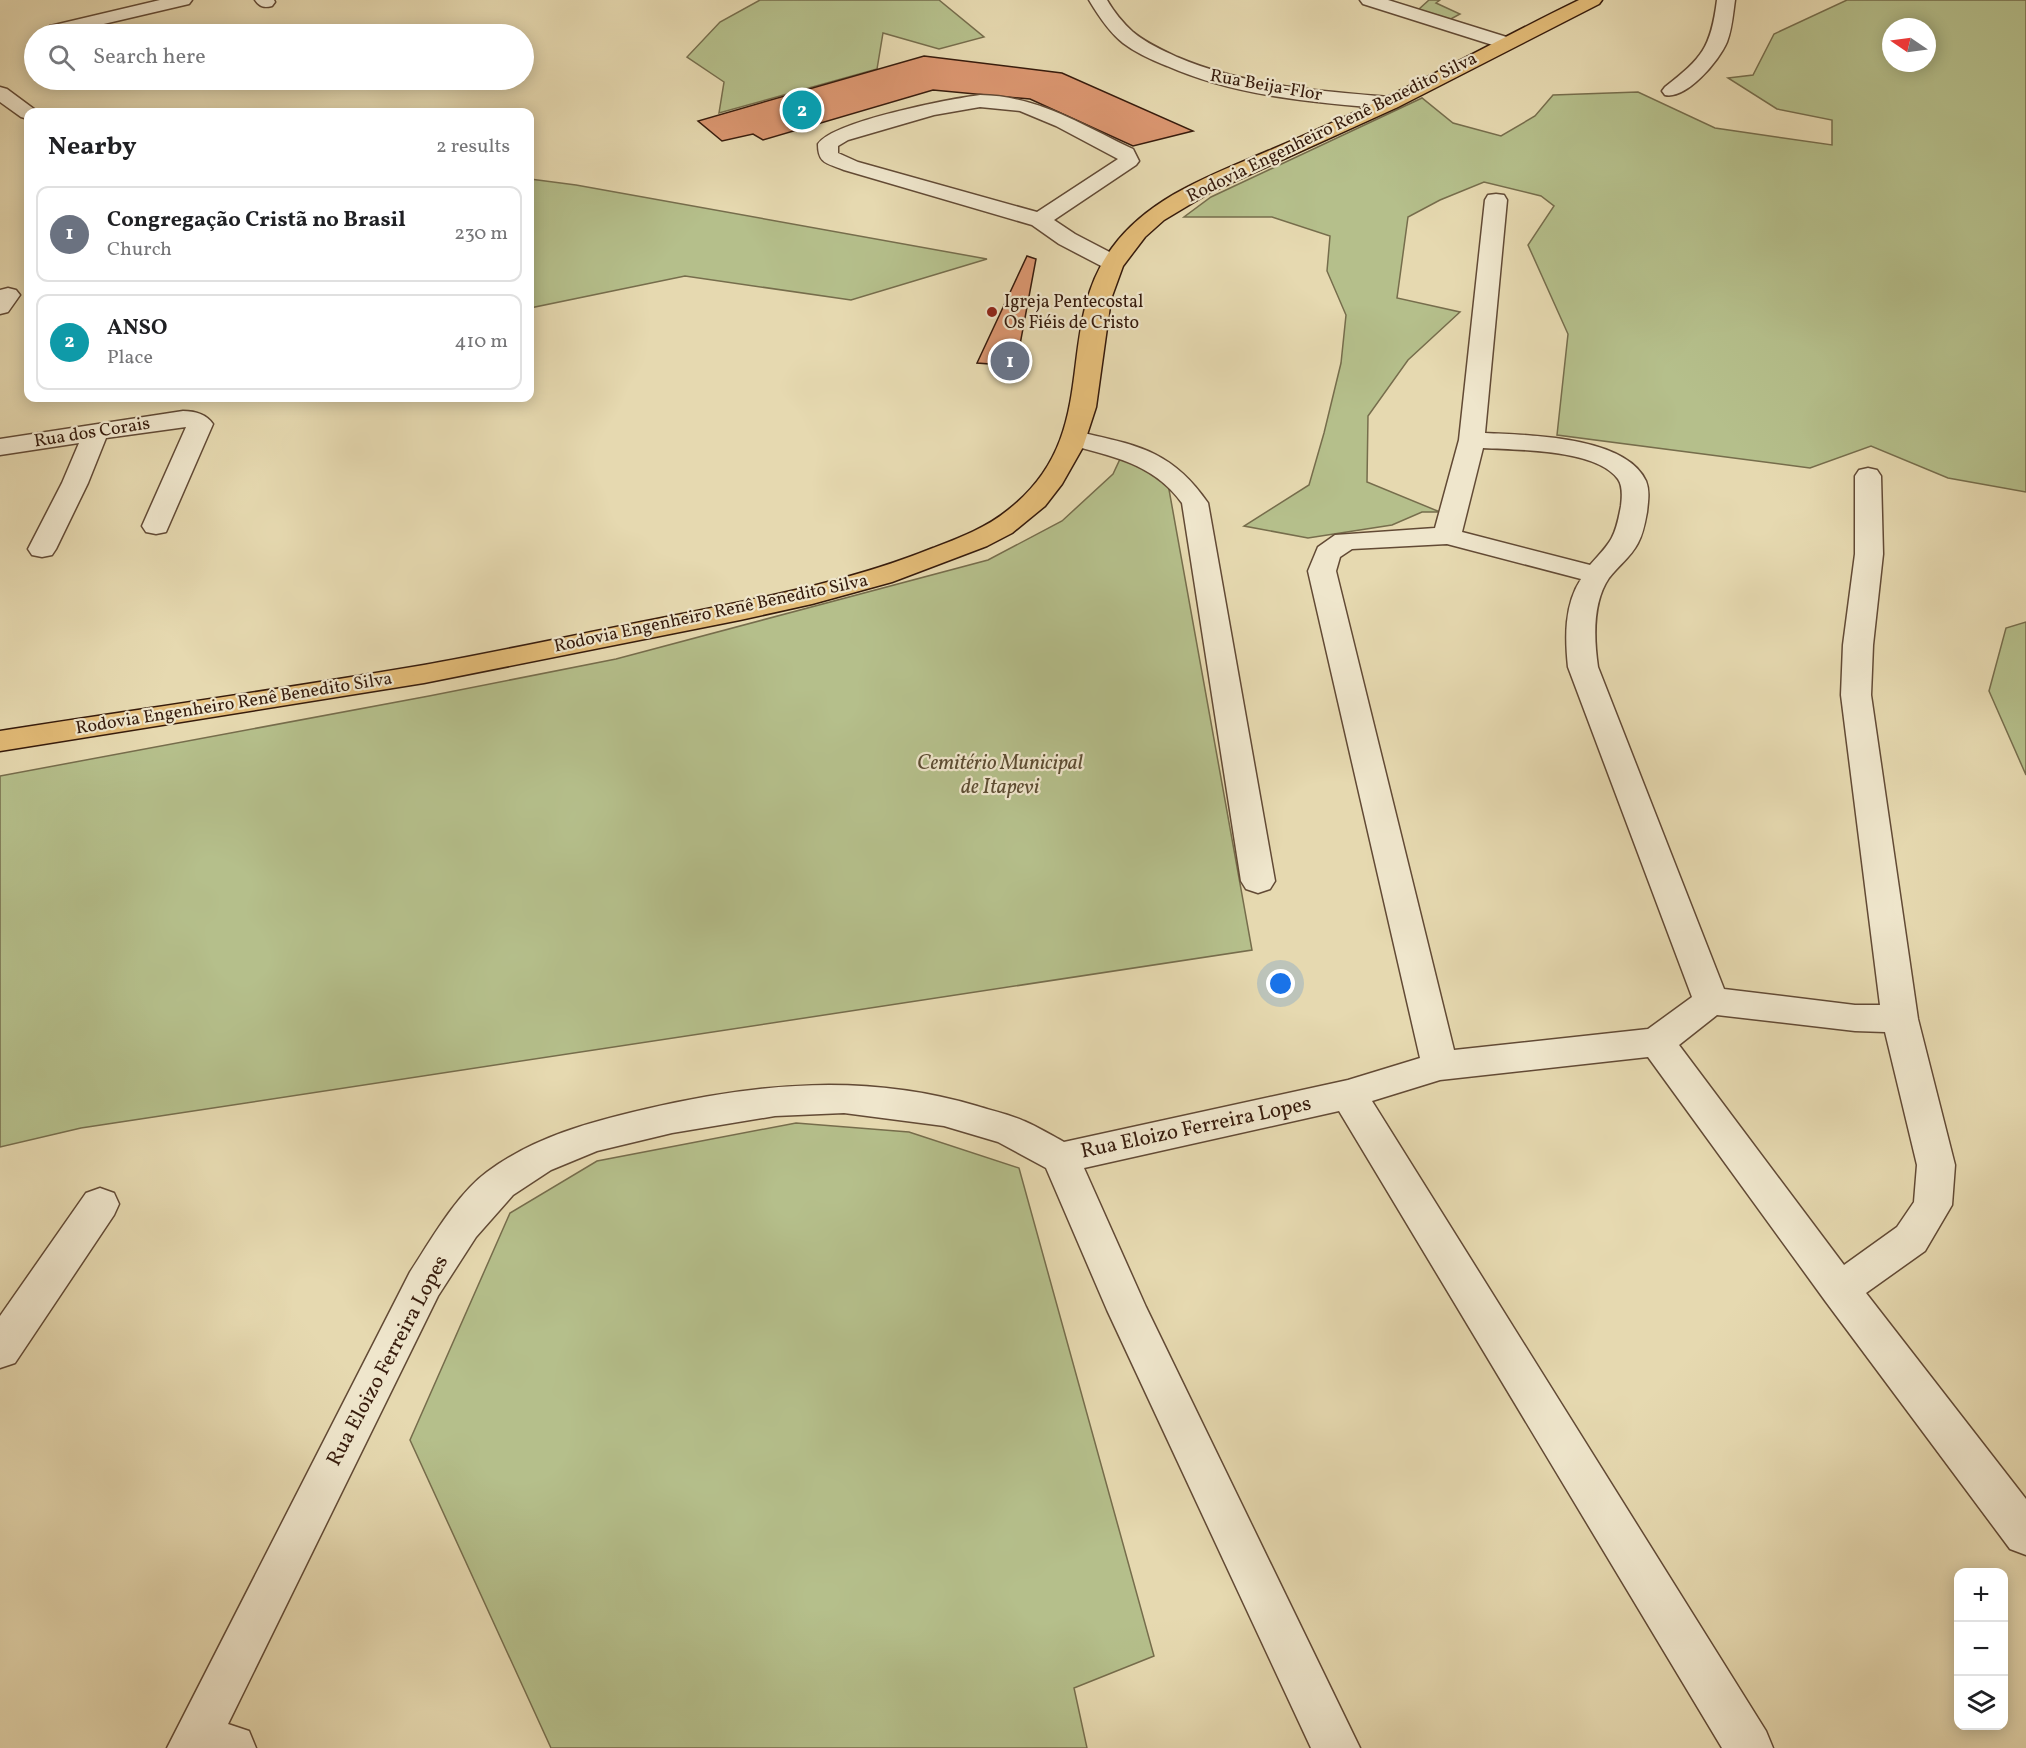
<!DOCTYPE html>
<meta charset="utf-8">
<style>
:root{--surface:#fff;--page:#f2f2f2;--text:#202124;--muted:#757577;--line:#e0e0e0;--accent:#111827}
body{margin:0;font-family:Vollkorn,serif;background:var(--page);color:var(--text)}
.controls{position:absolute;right:18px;bottom:18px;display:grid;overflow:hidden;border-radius:12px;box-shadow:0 3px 15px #0003}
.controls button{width:54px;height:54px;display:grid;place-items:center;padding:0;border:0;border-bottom:2px solid var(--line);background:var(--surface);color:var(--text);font:30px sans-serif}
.compass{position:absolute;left:1882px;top:18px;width:54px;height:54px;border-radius:50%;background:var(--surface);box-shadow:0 3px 15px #0003;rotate:283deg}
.you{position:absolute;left:1281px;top:984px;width:21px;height:21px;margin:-15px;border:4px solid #fff;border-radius:50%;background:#1a73e8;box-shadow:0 0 0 9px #1a73e833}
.badge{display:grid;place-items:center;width:39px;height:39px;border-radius:50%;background:var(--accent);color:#fff;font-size:20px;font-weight:700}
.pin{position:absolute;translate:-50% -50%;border:3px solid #fff;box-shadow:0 2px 6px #0006}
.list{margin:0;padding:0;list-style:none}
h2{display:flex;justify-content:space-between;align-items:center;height:78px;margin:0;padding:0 24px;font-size:26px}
h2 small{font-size:20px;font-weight:400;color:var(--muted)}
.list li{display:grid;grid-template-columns:39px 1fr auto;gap:18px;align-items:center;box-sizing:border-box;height:96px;margin:0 12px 12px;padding:0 12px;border:2px solid var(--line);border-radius:12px}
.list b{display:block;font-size:22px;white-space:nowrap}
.list p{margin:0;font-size:20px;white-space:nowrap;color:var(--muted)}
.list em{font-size:20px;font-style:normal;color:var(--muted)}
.icon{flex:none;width:33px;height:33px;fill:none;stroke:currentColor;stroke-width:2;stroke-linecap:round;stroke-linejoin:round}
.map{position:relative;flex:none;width:2026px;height:1748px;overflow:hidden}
.search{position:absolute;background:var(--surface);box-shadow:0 3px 15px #0003;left:24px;top:24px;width:510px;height:66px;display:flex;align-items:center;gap:15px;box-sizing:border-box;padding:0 21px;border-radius:33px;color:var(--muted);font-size:22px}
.panel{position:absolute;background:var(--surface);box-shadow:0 3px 15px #0003;left:24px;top:108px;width:510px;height:294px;border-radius:12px}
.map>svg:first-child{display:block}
</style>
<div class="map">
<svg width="2026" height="1748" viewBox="0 0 2026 1748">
<rect width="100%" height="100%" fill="#e6d9b0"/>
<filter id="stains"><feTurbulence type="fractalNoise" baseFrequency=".00333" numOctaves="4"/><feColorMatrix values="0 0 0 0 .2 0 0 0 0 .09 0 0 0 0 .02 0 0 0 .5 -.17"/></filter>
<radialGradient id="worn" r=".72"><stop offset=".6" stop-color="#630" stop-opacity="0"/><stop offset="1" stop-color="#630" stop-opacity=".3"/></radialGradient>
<!-- green -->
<path fill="#b5bf8b" stroke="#766d4c" stroke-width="1.5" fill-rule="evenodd" d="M760,0H939L984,37L939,49L883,33L877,69L719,113L724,82L687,57L720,22Z
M1429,0H1440L1436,3L1460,14L1449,20L1418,10Z
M1847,0H2026V492L1948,478L1871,446L1810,468L1557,435L1568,334L1528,245L1554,206L1541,196L1484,182L1440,200L1408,217L1397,298L1460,312L1408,360L1368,416L1367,482L1440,512H1422L1392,525L1308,538L1244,526L1309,485L1324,433L1341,363L1346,315L1327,271L1330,236L1272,217H1184L1211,197L1422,98L1453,123L1501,136L1535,116L1553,95L1638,92L1715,128L1832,145V120L1777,109L1728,78L1753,75L1774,34ZM1891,27H1927V63H1891Z
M530,179L576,185L987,259L851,300L685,276L530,308Z
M1121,457L1144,465L1168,484L1252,950L81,1128L0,1147V776L429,696L616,659L988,560L1062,521L1113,474Z
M2026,622V775L1989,691L2006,628Z
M796,1123L909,1132L1019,1168L1154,1656L1074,1688L1087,1748H551L410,1440L510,1213L597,1161Z"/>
<!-- building -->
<path fill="#db9670" stroke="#361b0c" stroke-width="1.5" d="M924,56L1062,73L1193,131L1133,146L1030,99L933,90L763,140L753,134L722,141L698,121Z
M1027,256L1036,259L1016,366L977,363Z"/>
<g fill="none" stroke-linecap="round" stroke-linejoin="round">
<!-- minor casing -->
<g stroke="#624a35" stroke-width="3">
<path id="minor" d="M160,0H192L189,4L61,34H50L48,30L50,26Z
M255,0H274L275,2L272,6C264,8 260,7 255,0Z
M1089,0H1107C1114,12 1123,23 1133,32C1146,43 1162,50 1177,57C1245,86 1318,91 1390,97L1397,99L1400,103L1397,107L1390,109C1314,102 1237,97 1167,66C1152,60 1136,53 1123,43C1109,32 1098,15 1089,0Z
M1360,0H1388L1513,39L1515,43L1513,47H1499L1363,4Z
M1717,0H1735C1733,14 1732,29 1727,42C1719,61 1686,100 1665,95L1662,91L1665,87C1702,58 1711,48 1717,0Z
M0,87L7,89L38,112H28V119L21,117L0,102Z
M980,95C1039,96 1082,125 1133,149L1139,161L1136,165L1054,220L1075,234L1121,258L1124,263L1121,268L1113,270L1105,268L1059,244L1032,225L844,170C827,163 818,164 818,144C833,121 950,99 980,95ZM980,107L1020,111L1056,126L1118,159L1037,212L858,162L838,153V146L848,140L934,115Z
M1496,194L1504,195L1507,200L1485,433C1527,435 1626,436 1646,481C1650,491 1648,502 1647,512C1645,523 1643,534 1638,543C1631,557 1618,566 1609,578C1592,603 1594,639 1598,667L1724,989L1855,1005H1880L1841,695L1843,645L1855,554V476L1859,470L1868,468L1877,470L1881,476L1883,554L1873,645L1871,695L1918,1019L1955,1165L1952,1205L1925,1251L1866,1293L2026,1499V1555L2010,1549L1826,1302L1648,1057L1440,1080L1372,1101L1766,1731L1773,1748H1722L1339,1111L1084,1168L1146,1307L1360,1748H1311L1107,1310L1046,1168L998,1142L944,1126L844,1113L775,1116L672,1133L597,1151L551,1170L513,1195L476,1237L438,1296L228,1724L249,1731L256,1748H167L410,1272C431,1240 456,1195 487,1172C534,1137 590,1122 646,1109C758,1083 865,1073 977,1106C992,1111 1009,1114 1024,1121C1038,1127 1051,1135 1064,1142L1348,1080L1420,1058L1308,571L1318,547L1335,535L1435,528L1459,440L1485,200L1488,195ZM1483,448C1517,450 1596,449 1618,479C1623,486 1622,498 1621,506C1615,538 1612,541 1590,565L1462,532ZM1447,544L1581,579C1564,605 1565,638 1568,667L1692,997L1648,1029L1454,1050L1336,571L1340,557L1352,549ZM1717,1015L1855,1031L1885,1032L1917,1165L1914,1202L1897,1227L1844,1265L1679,1045Z
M8,288L16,290L20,295L8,312L0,314V290Z
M183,411C195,411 206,414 213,424L166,532L156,534L146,532L142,526L186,427L106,438L88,483L56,549L52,555L42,557L32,555L28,549L62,483L79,443L0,455V439Z
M1075,431C1135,445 1171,449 1208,503L1275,881L1270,889L1258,893L1246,889L1241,881L1182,503C1153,463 1111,456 1066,444L1062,439L1066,434Z
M100,1188L114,1193L119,1204L114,1215L15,1363L0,1368V1316L86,1193Z"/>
</g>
<!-- major casing -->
<g stroke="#361b0c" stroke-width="3">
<path id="major" d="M1579,0H1602L1599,4L1398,107L1209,193L1164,220L1145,237L1123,266L1111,299L1096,407L1083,447L1062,484L1045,506L1012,533L987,546L892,582L812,604L740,620L424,683L0,751V731C142,709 283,689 424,665C507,650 589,632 672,616C760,598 849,582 933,548C959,538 986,528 1008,510C1105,434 1051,332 1112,248C1149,197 1212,175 1268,151C1303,136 1337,121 1370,105C1441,72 1509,34 1579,0Z"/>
</g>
<!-- minor -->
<use href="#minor" fill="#efe6cc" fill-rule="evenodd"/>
<!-- major -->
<use href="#major" fill="#e3bc78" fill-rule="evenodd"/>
</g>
<!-- markers -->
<circle fill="#8f2418" stroke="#efe6cc" stroke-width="2" cx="992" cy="312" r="6"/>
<g text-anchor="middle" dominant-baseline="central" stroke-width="4.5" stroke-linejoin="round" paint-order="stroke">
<!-- far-street labels -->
<g font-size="18" fill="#361b0c" stroke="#efe6cc">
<text transform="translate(1266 86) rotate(10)">Rua Beija-Flor</text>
<text transform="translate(1332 128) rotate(-26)">Rodovia Engenheiro Renê Benedito Silva</text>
<text transform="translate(92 433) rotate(-9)">Rua dos Corais</text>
<text transform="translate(711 614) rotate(-12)">Rodovia Engenheiro Renê Benedito Silva</text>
<text transform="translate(234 704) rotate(-9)">Rodovia Engenheiro Renê Benedito Silva</text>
</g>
<!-- far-poi labels -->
<g font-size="18" fill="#361b0c" stroke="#efe6cc" text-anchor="start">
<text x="1004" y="302">Igreja Pentecostal<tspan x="1004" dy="21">Os Fiéis de Cristo</tspan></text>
</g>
<!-- park labels -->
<g font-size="21" font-style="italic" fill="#5c4c32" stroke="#efe6cc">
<text x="1000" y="763">Cemitério Municipal<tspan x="1000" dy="24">de Itapevi</tspan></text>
</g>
<!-- street labels -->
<g font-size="21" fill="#361b0c" stroke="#efe6cc">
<text transform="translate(1196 1128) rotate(-12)">Rua Eloizo Ferreira Lopes</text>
<text transform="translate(388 1361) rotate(-62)">Rua Eloizo Ferreira Lopes</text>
</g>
</g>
<rect width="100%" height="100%" filter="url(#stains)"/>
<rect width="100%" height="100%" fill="url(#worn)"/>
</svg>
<div class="controls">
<button>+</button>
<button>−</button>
<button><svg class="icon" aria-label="layers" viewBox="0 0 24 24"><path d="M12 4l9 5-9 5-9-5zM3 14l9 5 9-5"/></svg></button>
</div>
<svg class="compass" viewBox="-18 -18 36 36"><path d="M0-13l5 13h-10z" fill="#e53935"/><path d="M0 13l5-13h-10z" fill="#757577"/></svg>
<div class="you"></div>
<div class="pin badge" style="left:1010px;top:361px;background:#6b7280">1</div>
<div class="pin badge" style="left:802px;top:110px;background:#0f9aa8">2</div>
<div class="search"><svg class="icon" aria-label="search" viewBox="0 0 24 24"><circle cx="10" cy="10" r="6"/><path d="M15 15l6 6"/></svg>Search here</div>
<section class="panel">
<h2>Nearby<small>2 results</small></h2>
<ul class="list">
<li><span class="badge" style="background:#6b7280">1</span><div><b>Congregação Cristã no Brasil</b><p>Church</p></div><em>230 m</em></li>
<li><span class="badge" style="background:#0f9aa8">2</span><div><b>ANSO</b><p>Place</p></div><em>410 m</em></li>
</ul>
</section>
</div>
